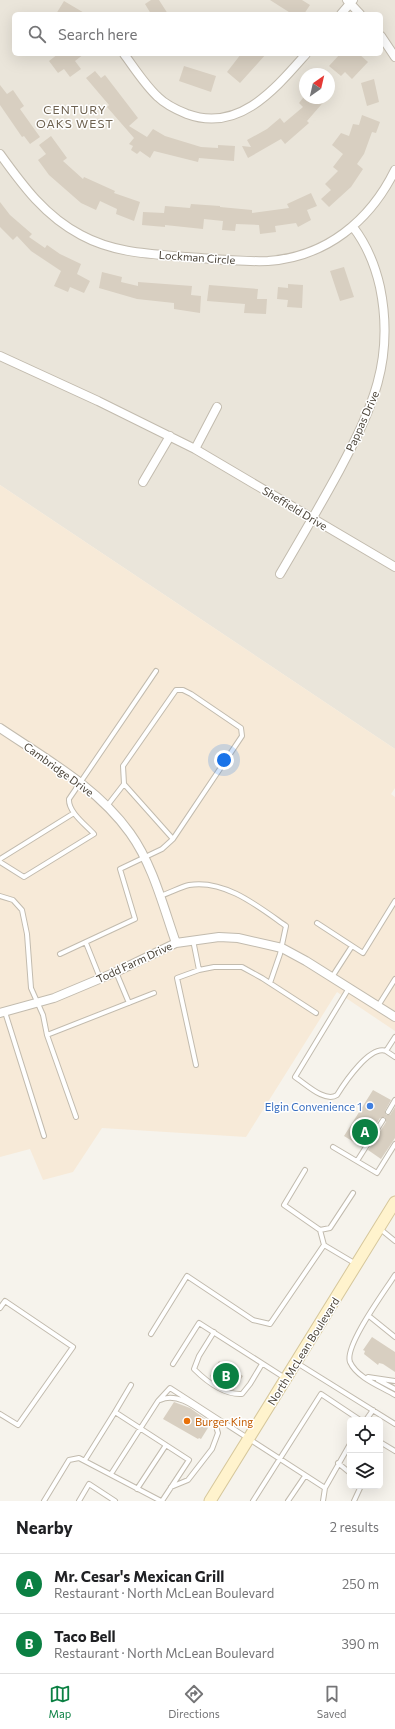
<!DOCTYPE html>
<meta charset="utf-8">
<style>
:root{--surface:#fff;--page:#f2f2f2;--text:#202124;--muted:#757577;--line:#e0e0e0;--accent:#0b8043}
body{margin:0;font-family:Commissioner,sans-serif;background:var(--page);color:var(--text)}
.controls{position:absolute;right:12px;bottom:12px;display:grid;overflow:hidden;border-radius:6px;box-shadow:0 4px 16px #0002}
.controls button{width:36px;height:36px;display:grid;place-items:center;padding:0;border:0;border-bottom:1px solid var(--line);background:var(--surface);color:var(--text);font:20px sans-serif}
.compass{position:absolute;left:299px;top:68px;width:36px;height:36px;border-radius:50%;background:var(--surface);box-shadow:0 4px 16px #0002;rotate:34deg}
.you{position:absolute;left:224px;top:760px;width:14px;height:14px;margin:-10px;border:3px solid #fff;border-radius:50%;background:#1a73e8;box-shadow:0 0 0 6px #1a73e833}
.badge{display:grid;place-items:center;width:26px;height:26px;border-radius:50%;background:var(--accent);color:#fff;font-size:13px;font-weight:700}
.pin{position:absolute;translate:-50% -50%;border:2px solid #fff;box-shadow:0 1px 4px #0006}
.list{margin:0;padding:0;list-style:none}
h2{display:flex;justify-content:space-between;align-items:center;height:52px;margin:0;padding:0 16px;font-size:17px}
h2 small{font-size:13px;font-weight:400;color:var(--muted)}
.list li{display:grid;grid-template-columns:26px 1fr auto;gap:12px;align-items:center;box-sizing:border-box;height:60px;padding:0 16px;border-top:1px solid var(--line)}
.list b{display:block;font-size:15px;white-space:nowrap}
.list p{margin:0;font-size:13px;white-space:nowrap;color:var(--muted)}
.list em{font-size:13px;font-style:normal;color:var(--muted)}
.icon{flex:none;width:22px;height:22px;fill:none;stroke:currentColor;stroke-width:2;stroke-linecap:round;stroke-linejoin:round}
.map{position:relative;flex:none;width:395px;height:1501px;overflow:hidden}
.search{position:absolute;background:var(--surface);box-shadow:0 4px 16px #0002;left:12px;right:12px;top:12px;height:44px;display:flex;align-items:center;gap:10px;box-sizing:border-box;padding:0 14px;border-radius:6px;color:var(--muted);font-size:15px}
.sheet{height:172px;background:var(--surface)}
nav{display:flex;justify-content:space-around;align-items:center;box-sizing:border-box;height:56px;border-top:1px solid var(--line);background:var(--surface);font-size:11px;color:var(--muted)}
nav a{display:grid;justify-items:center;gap:2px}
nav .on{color:var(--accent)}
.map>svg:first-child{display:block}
</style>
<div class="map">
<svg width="395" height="1501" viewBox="0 0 395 1501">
<rect width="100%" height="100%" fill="#f6f3ec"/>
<!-- residential -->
<path fill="#eae5da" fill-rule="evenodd" d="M0,0H395V749L0,485ZM14,14H381V54H14ZM305,74H329V98H305Z"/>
<!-- commercial -->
<path fill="#f7ead8" d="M0,485L395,749V788L391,794L395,797V1031L337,992L246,1137L102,1128L73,1172L43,1180L30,1149L0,1157Z"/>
<!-- building -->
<path fill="#d8cfc1" d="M151,0H159L168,14H151L145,4Z
M270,0H302L310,5L304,14H292Z
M64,1L86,14H56Z
M58,54H84L75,61L81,69L70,77L64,69L58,73L49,61Z
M241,54H266L240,83L227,72Z
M340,54H359L368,62L352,79L345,72L341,76L329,66Z
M184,66L216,76L211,92L179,81Z
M95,71L101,78L105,75L138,118L129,126L147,137L153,129L165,136L201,147L218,148V145L235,146L234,161L199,158L198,162L154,151L150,158L140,151L137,154L131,150L133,146L129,144L134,138L107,107L109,105L86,78Z
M374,79L379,102L367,106L361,83Z
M0,85L7,94L13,90L24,106L20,109L40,137L30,144L24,136L22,137L0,105Z
M303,98H327L307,121L309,123L285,144L281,139L248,158L242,146L251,147L247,140L267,129L280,118L284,123L303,107L299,103Z
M362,115L380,122L376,133L372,132L364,154L357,164L363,169L351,187L329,207L321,199L331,190L325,184L338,171L333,167L343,154L332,145L341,133L349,136L353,124L359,125Z
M51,136L67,158L63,161L83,179L84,177L115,191L114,193L140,202L134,221L116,214L117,209L100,201L96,210L81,203L49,175L38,160L46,154L39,145Z
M311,193L317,206L307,210L311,220L298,227L296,223L275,226L276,232L260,234L259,225L236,224L235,231L222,230L223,221L204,219L203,229L165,225V227L142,225L143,212L164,213L165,206L190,208L191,204L220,206V207L252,210V213L289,208L287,204Z
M0,202L10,215L32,234L29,237L45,248L47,245L60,254L81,264L77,274L90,281L84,293L70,287L68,292L54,286L61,271L31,251L17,236L13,240L0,227Z
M344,267L354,297L340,301L330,271Z
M102,272L122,277L121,282L138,286V282L192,286L191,295L201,296L200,313L174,309V303L137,299L99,288Z
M288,284L303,285L302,308L287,307L288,300L277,299L278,287L288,288Z
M209,285L258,289L257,299H267L266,314L244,313L245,304L207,301Z
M373,1090L391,1100L385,1111L386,1115H390L395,1107V1138L381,1159L368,1150L386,1122L385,1117L380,1118L362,1147L344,1136Z
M372,1337L395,1352V1372L383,1364L379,1363L378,1365L364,1354L365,1351L363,1350Z
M219,1361L243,1376L234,1390L228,1388L210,1376Z
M174,1402L190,1408L211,1423L201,1439L199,1438L198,1439L163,1419Z"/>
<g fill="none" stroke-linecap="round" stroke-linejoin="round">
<!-- lane casing -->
<g stroke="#c2bbae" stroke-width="6">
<path id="lane" d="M124,784L173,839
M0,859L74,813
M0,862L24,877L94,834C86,825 68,812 69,799L156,671
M0,896L13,900L22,910L27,934L31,988L43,1015L47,1035L76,1117
M160,896C170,893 180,887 189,885C225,879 259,907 286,926L280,954L270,983
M317,923L363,953L395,901
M193,940L199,970
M86,943L100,978
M60,954L135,919L120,869L162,849L173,839L242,736L241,728L191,694L183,690H176L123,766L124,784L107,806
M116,972L129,1003
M332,977L352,946
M349,988L295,1077C306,1084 325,1103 337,1095C345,1082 370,1045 386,1051
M378,1006L395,979
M5,1012L44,1136
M47,1035L154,993
M395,1037L386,1051L395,1057
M196,1065L177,978L199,970L214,967H242L262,978L316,1013
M388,1112L395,1100
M333,1147L377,1173L395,1144
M357,1161L383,1120
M305,1170L284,1205L320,1230L324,1245
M379,1228L395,1241
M320,1230L330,1228L353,1193
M395,1275C385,1291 344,1346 350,1362C357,1378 382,1387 395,1395
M0,1308L5,1301L73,1347L18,1425L0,1414
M369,1316L395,1337
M214,1332L199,1356L194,1369C206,1381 224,1395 242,1394L250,1384L262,1364
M151,1334L187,1276L253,1320L270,1324L324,1245L356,1264
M297,1363L395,1424
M173,1364L199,1323L285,1378
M368,1377L395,1381
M378,1380L395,1389
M160,1400C178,1391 199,1410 214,1420L218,1433L212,1449L188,1480L171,1487
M115,1412L131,1385
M366,1420L373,1410
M380,1442L395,1451
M85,1460L115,1412L189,1460L162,1501
M338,1463L350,1473
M111,1474L158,1401L170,1388L325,1488L350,1444
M137,1489L166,1445
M44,1501L69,1460L79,1458L161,1501
M79,1501L89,1484L115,1501
M253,1501L321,1394L360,1420
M288,1501L305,1476
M323,1501L325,1488
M354,1501L361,1486"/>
</g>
<!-- street casing -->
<g stroke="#c2bbae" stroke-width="10">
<path id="street" d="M347,0L360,14
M341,14L353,0
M381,36L395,57
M124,54C135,69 145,85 158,97C166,105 177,110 187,114C239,133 275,89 306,54
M0,154C23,186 45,216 81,235C114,253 150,254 187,257C214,259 241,262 268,261C326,257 370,221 395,170
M0,356L98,401L195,449L395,567
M195,449L217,407
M143,482L170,436
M280,574C300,540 320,506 339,471C372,409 395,360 380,287C375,265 367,245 353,227
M0,728C46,759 97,787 130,833C153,865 163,906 176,943
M0,1013L54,998L116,972L176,943L219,937L238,938L282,948L306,961L395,1017"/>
</g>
<!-- secondary casing -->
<g stroke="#d6c79b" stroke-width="13">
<path id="secondary" d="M210,1501L395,1202"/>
</g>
<!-- lane -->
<use href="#lane" stroke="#fff" stroke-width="4"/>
<!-- street -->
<use href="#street" stroke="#fff" stroke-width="8"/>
<!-- secondary -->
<use href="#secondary" stroke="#fff3cd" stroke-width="11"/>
</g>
<!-- markers -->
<circle fill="#3f7fe0" stroke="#fff" stroke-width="1.5" cx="370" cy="1106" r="4"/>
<circle fill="#e8710a" stroke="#fff" stroke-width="1.5" cx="187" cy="1421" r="4"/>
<g text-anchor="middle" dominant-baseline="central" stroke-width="3" stroke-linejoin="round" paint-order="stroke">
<!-- street labels -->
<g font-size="11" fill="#4b4439" stroke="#fff">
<text transform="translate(197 257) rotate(4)">Lockman Circle</text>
<text transform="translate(362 421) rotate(-66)">Pappas Drive</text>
<text transform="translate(295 508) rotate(31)">Sheffield Drive</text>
<text transform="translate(59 769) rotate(36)">Cambridge Drive</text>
<text transform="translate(134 962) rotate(-25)">Todd Farm Drive</text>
<text transform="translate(303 1351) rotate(-58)">North McLean Boulevard</text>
</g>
<!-- shop labels -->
<g font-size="11" fill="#366cbe" stroke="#fff" text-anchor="end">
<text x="362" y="1106">Elgin Convenience 1</text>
</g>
<!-- food labels -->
<g font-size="11" fill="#c56008" stroke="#fff" text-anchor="start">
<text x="195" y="1421">Burger King</text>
</g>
<!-- neighbourhood labels -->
<g font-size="12" letter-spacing="1" fill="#6e6250" stroke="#fff">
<text x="75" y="109">CENTURY<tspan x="75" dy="14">OAKS WEST</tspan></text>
</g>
</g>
</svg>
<div class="controls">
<button><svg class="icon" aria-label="locate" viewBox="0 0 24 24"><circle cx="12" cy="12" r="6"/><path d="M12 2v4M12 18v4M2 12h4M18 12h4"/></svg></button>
<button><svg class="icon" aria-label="layers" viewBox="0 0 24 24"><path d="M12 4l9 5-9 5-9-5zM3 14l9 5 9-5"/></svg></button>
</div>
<svg class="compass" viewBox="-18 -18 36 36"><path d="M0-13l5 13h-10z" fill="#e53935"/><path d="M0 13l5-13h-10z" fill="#757577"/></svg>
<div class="you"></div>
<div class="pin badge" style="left:365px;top:1132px">A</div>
<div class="pin badge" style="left:226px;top:1376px">B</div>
<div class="search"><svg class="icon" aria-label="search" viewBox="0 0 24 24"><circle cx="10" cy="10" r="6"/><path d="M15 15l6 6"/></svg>Search here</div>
</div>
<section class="sheet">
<h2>Nearby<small>2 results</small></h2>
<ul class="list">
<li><span class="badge">A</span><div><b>Mr. Cesar's Mexican Grill</b><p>Restaurant · North McLean Boulevard</p></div><em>250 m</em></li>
<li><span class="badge">B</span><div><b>Taco Bell</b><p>Restaurant · North McLean Boulevard</p></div><em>390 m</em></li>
</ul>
</section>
<nav>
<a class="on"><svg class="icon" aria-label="map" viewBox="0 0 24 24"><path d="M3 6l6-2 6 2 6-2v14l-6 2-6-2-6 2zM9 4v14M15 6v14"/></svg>Map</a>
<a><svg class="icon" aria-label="directions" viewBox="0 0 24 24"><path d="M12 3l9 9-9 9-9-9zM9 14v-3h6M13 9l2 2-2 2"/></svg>Directions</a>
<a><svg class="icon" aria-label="saved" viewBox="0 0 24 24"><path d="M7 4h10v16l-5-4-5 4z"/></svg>Saved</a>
</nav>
